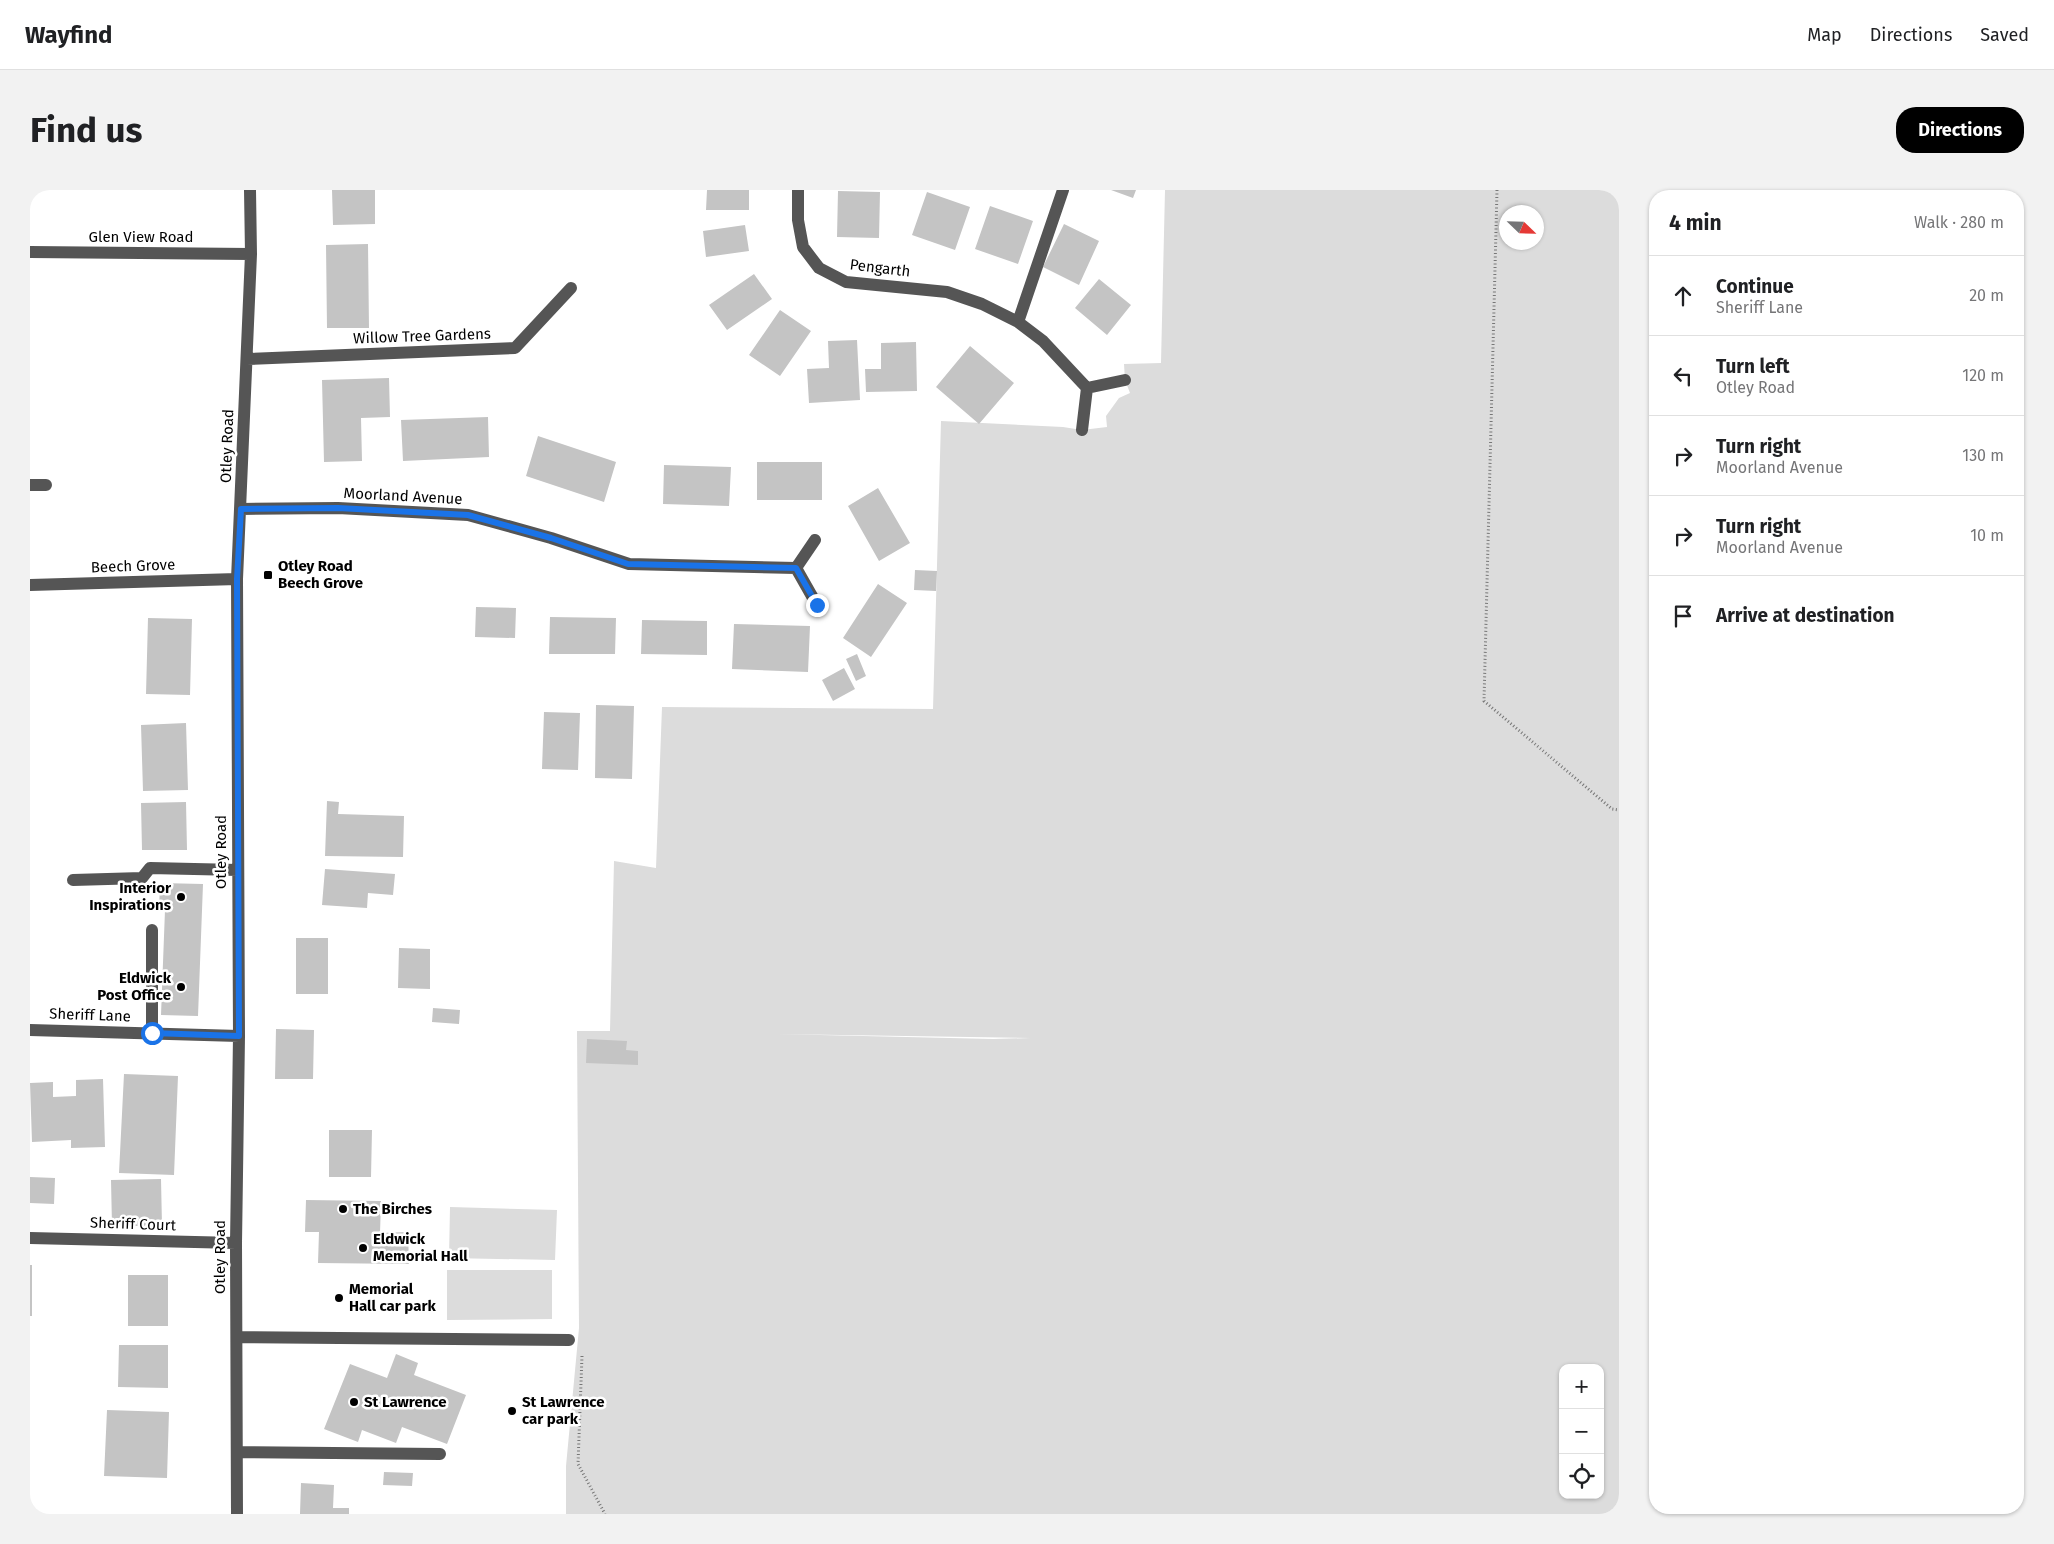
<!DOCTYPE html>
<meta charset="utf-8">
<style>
:root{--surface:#fff;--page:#f2f2f2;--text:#202124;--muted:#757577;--line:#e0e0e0;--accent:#000}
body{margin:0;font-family:"Fira Sans",sans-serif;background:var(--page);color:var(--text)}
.controls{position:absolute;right:15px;bottom:15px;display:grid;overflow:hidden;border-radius:10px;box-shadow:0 1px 4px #0004}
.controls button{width:45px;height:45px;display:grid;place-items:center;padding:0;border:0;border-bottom:1px solid var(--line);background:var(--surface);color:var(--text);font:25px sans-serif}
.compass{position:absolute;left:1469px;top:15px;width:45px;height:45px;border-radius:50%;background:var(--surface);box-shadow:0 1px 4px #0004;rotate:113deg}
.stop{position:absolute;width:15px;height:15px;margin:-11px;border:4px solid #1a73e8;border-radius:50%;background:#fff}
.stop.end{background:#1a73e8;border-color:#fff;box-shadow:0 1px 5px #0008}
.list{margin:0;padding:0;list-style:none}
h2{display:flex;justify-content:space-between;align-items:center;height:65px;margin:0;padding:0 20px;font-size:21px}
h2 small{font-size:16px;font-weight:400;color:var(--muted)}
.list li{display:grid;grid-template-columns:32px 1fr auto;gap:15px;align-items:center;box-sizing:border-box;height:80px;padding:0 20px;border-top:1px solid var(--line)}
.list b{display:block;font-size:19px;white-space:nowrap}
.list p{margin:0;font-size:16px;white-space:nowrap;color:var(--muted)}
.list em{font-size:16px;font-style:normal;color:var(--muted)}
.icon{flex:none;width:28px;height:28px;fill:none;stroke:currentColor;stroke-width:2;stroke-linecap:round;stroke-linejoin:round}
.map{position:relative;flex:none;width:1589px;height:1324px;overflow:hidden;border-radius:20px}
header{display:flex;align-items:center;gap:30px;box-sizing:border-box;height:70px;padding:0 25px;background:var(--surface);border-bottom:1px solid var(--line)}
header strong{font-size:24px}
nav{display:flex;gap:28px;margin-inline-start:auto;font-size:18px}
.intro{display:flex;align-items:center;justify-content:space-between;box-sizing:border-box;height:120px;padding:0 30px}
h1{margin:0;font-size:35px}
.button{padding:12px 22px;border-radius:20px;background:var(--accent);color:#fff;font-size:18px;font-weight:700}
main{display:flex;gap:30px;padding:0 30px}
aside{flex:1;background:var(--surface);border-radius:20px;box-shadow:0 1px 4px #0004}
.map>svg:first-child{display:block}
</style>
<header>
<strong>Wayfind</strong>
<nav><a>Map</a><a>Directions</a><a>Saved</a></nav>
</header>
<div class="intro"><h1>Find us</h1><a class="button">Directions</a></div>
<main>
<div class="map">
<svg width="1589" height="1324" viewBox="0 0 1589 1324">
<rect width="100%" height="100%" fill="#fff"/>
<!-- green -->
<path fill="#dcdcdc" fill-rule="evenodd" d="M1135,0H1589V1324H536V1276L549,1138L547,841H580L584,671L626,678L632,517L903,519L911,231L1033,237L1052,240L1077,237L1076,226L1089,208L1100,203L1095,190L1094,174L1131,173ZM1476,22H1506V52H1476ZM746,844L1001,848L963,849ZM1533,1178H1570V1305H1533Z
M420,1017L527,1020L525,1070L419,1068Z
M417,1080H522V1129L417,1130Z"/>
<!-- building -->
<path fill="#c4c4c4" d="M302,0H345V34L303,35Z
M677,0H719V20H676Z
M1081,0H1106L1103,8Z
M808,1L850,2L849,48L807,47Z
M897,2L940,17L925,60L882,45Z
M960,16L1003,31L988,74L945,59Z
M1034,34L1069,51L1049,95L1013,77Z
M715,35L719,61L676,67L673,41Z
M338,54L339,138H297L296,55Z
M724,84L742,109L697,140L679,115Z
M1069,89L1101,115L1077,145L1045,118Z
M750,120L781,141L750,186L719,165Z
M827,150L830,210L779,213L777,179L799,178L798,151Z
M886,152L887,201L836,202L835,179H851V153Z
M940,156L984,193L949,234L906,197Z
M359,188L360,227L331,228L332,271L294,272L292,190Z
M458,227L459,267L373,271L371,230Z
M508,246L586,272L574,312L496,286Z
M727,272H792V310H727Z
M634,275L701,277L699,316L633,314Z
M848,298L880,353L849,371L818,316Z
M885,380L907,381L906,401L884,400Z
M848,394L877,413L841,467L813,448Z
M446,417L486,418L485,448L445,447Z
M520,427L586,428L585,464H519Z
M118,428L162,429L160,505L116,504Z
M612,430L677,431V465L611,464Z
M704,434L780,436L778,482L702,479Z
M827,464L836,486L826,491L816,469Z
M814,478L825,499L803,511L792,490Z
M566,515L604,516L602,589L565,588Z
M514,522L550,523L548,580L512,579Z
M156,533L158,600L113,601L111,535Z
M297,611L309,612L308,624L374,626L373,667L295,666Z
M156,612L157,660H112L111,613Z
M295,679L365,684L363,705L338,703L337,718L292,715Z
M130,693L173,694L168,826L131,825L135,720H129Z
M266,748H298V804H266Z
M369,758L400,759V799L368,798Z
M403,818L430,820L429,834L402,832Z
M246,839L284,840L283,889H245Z
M557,849L597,851L596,860L608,861V875L556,873Z
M94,884L148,886L144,985L89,983Z
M73,889L75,957L41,958V950L2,952L0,893L23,892V907L46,906V890Z
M299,940H342L341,987H299Z
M0,987L25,988L24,1014L0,1013Z
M131,989L132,1036H82L81,990Z
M276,1010L351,1011L350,1043L378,1042L379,1074L288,1073L289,1042H275Z
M0,1075H2V1126H0Z
M98,1085H138V1136H98Z
M89,1155H138V1198L88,1197Z
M366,1164L388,1173L384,1185L436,1205L417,1254L372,1237L366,1253L332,1240L328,1252L294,1239L320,1174L357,1188Z
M77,1220L139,1222L137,1288L74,1286Z
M354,1282L383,1283L382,1296L353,1295Z
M271,1293L304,1295L303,1318H319V1324H270Z"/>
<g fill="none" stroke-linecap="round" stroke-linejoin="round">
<!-- path -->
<path stroke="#777" stroke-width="3" stroke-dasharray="1 2.5" stroke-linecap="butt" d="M1467,0L1454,511L1582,619L1589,620
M552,1166L548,1274L575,1324"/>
<!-- minor -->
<path stroke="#555" stroke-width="12" d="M768,0V30L773,57L789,78L816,92L917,102L952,114L988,132L1013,151L1057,198L1095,190
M0,62L221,64
M988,132L1033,0
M217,169L485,158L541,98
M1052,240L1057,198
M0,295H16
M211,319L308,318L438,325L521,348L599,374L766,378L785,350
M766,378L787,415
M0,395L207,389
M43,690L112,688L120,678L208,680
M0,840L209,846
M122,843V740
M0,1048L206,1053
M207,1147L539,1150
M207,1262L410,1264
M207,1324L206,1053L209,846L207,389L221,64L220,0"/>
</g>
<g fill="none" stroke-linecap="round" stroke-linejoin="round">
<!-- route -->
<path stroke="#1a73e8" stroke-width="6" d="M122,843L209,846L207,389L211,319L308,318L438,325L521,348L598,374L766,378L787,415"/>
</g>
<!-- markers -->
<g fill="#000" stroke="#fff" stroke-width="2">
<rect x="233" y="380" width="10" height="10" rx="2.5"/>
<circle cx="151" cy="707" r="5"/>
<circle cx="151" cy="797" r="5"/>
<circle cx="313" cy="1019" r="5"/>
<circle cx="333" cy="1058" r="5"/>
<circle cx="309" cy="1108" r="5"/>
<circle cx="324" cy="1212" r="5"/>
<circle cx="482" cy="1221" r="5"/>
</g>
<g text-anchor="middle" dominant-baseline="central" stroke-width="5" stroke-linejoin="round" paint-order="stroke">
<!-- street labels -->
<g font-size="15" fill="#000" stroke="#fff">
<text x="111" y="47">Glen View Road</text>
<text transform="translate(850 78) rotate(7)">Pengarth</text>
<text transform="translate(392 146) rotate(-2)">Willow Tree Gardens</text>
<text transform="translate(197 256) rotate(-88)">Otley Road</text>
<text transform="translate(373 306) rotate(3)">Moorland Avenue</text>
<text transform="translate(103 376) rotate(-2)">Beech Grove</text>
<text transform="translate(191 662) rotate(-90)">Otley Road</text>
<text transform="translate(60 825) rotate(2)">Sheriff Lane</text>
<text transform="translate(103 1034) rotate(2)">Sheriff Court</text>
<text transform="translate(190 1067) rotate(-90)">Otley Road</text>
</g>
<!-- poi labels -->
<g font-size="15" font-weight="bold" fill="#000" stroke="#fff" text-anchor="start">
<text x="248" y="376">Otley Road<tspan x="248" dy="17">Beech Grove</tspan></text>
<text x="141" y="698" text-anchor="end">Interior<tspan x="141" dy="17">Inspirations</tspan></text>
<text x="141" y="788" text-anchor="end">Eldwick<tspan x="141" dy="17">Post Office</tspan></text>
<text x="323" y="1019">The Birches</text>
<text x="343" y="1049">Eldwick<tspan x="343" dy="17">Memorial Hall</tspan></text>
<text x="319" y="1099">Memorial<tspan x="319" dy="17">Hall car park</tspan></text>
<text x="334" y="1212">St Lawrence</text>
<text x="492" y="1212">St Lawrence<tspan x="492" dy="17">car park</tspan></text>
</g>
</g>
</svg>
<div class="controls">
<button>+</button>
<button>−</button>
<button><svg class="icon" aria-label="locate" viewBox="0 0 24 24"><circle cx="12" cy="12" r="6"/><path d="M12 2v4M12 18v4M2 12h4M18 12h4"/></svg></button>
</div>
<svg class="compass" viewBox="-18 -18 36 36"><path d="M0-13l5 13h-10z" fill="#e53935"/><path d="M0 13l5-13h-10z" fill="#757577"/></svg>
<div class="stop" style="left:122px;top:843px"></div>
<div class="stop end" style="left:787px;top:415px"></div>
</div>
<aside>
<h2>4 min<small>Walk · 280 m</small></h2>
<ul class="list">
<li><svg class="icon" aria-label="ahead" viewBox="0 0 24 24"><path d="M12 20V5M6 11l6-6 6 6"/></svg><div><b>Continue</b><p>Sheriff Lane</p></div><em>20 m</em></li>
<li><svg class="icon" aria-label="left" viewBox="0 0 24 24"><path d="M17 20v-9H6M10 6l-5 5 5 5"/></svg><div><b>Turn left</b><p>Otley Road</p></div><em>120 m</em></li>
<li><svg class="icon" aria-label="right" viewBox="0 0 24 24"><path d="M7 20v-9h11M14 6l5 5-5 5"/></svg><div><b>Turn right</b><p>Moorland Avenue</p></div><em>130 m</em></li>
<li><svg class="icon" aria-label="right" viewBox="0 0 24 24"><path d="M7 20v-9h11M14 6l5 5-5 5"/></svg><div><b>Turn right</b><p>Moorland Avenue</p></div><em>10 m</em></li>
<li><svg class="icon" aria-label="arrive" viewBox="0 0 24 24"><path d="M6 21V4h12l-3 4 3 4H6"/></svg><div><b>Arrive at destination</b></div></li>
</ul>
</aside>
</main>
